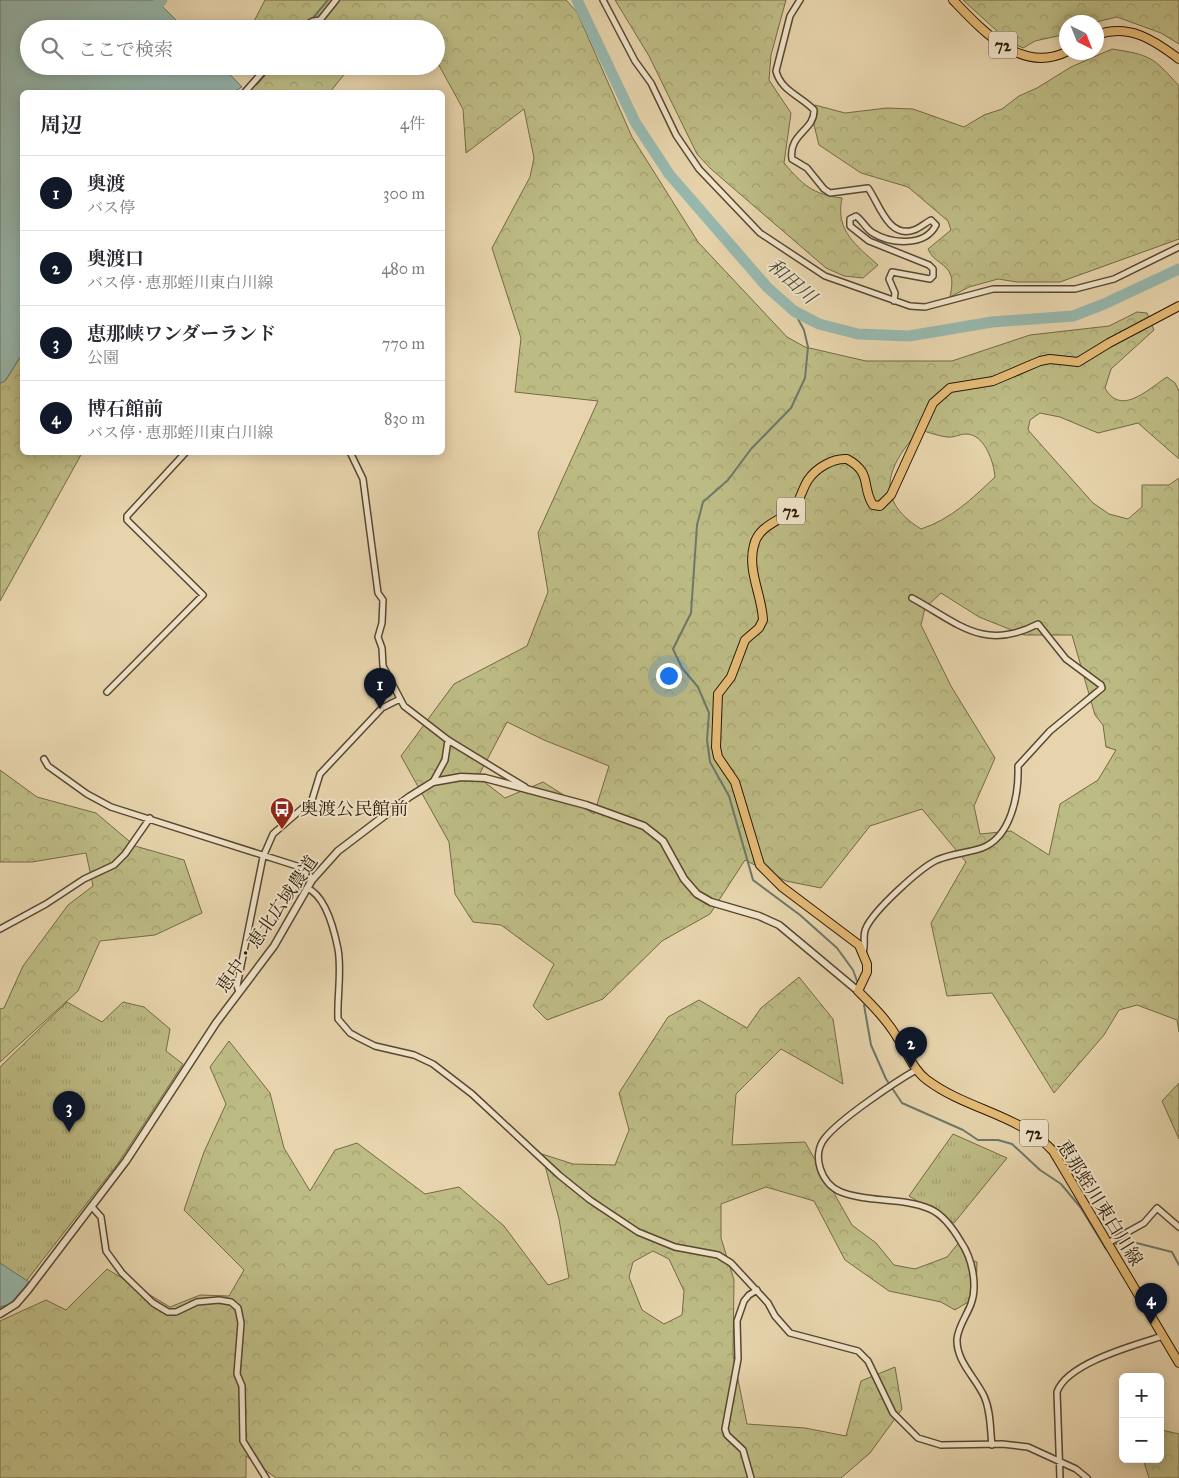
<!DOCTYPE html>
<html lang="ja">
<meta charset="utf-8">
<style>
:root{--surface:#fff;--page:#f7f7f7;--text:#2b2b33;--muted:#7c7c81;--line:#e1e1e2;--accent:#111827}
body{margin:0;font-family:"IM FELL Great Primer","Noto Serif JP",serif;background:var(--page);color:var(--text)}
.controls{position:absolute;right:15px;bottom:15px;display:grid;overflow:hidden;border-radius:8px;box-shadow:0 2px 12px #0003}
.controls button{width:45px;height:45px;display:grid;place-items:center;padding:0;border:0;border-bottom:1px solid var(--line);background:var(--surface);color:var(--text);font:25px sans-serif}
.compass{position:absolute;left:1059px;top:15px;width:45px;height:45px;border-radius:50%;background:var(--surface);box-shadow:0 2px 12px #0003;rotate:137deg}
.you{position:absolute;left:668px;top:675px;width:18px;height:18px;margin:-12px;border:4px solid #fff;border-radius:50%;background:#1a73e8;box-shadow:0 0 0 8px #1a73e833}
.badge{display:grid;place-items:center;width:32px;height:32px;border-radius:50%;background:var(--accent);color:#fff;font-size:16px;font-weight:700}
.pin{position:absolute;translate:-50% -41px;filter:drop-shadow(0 1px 2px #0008)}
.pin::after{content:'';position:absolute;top:26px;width:18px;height:15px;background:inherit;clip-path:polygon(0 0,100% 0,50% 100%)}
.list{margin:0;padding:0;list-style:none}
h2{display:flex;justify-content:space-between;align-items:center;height:65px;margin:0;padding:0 20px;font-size:21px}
h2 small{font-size:16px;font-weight:400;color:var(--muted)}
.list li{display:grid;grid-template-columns:32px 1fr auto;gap:15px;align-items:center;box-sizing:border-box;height:75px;padding:0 20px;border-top:1px solid var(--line)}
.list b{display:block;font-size:19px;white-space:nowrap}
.list p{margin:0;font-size:16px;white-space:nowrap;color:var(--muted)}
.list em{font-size:16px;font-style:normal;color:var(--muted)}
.icon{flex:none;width:28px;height:28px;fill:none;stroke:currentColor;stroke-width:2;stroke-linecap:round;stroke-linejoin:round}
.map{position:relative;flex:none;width:1179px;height:1478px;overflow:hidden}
.search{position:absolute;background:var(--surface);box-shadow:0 2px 12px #0003;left:20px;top:20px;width:425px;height:55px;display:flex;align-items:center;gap:12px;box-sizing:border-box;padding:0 18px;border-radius:28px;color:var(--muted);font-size:19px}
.panel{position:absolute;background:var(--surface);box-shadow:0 2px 12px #0003;left:20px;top:90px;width:425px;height:365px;border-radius:8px}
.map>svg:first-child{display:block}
</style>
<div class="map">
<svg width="1179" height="1478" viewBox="0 0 1179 1478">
<defs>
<pattern id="grass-tufts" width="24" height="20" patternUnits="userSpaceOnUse" patternTransform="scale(1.25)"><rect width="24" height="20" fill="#bdbb84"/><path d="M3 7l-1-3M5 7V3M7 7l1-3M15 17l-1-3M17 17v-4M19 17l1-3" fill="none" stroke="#a3a070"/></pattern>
<pattern id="forest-crowns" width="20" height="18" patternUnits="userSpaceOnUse" patternTransform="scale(1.25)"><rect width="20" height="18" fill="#bdbb84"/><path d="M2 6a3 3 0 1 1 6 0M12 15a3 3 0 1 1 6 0" fill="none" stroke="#a3a070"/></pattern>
</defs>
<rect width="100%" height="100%" fill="#e7d4ac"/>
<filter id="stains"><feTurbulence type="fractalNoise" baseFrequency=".004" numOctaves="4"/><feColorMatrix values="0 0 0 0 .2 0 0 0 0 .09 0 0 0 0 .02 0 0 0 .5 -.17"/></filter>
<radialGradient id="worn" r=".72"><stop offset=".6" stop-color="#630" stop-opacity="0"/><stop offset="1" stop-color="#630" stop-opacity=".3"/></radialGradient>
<!-- grass -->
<path fill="url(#grass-tufts)" stroke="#746a46" d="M67,1002L102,1022L123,1002L144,1007L170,1029L166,1051L183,1064L119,1162L9,1303L0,1309V1067Z
M953,1134L1007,1158L954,1223L909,1196Z"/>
<!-- forest -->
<path fill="url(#forest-crowns)" stroke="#746a46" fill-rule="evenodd" d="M265,0H566L577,12L632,137L698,242L787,337L805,347L866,361H952L1030,335L1109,326L1137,312L1147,313L1154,330L1111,369L1105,388C1121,417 1148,389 1167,377L1175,383L1179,391V459L1138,423L1098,433L1060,417L1040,413L1030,420L1028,430L1093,503L1109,514L1128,519L1142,507V485H1169L1179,478V1032L1177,1020L1137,1005L1119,1010L1104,1035L1054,1093L992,993L947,996L931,923L966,862L922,809L870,826L821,888L786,881L745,860L710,914L662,941L603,999L547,1020L533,1006L554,964L501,925L473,922L455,894L449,842L401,756L454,684L527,646L548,592L538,533L598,401L515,392L521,338L492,248L530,177L534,158L524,109L466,153L463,109L436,60V29H250ZM920,430C928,432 938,436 947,437C953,438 960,434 966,434C985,434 994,463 995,477C972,499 951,519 921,529C873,499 887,466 920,430ZM941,593L979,617L1024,635H1072L1095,715L1103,725L1106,747L1116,750L1098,780L1060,804L1049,855L1011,831L980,834L974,806L995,758L951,686L921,625L925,608ZM507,722L544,740L609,766L594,814L543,782L505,798L478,777Z
M615,0H786L771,55L769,80L791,113L784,163C802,184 813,195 842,198C835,231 856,245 878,265L863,278L844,276L826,268L711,169L697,154L649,56Z
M963,0H1179V44L1161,33L1117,17L1096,22H1066V38L1062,35L1035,41L1023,48L1008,41Z
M1112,49C1151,55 1153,57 1179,86V239L1060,282H1017L998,279L969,287L950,297C951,291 953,282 951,276C948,264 933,262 928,249L951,230L948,221L908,187L861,173L819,145L814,125L815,105L845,113L887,108L913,109L964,127L984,115L1002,109L1019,96L1037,88L1071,67Z
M261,66H351L330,92H246Z
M22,354V452L82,453L0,601V383L6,380Z
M0,770L37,797L96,813L135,846L184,860L202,913L155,935L100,941L78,991L0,1062V1009L4,1008L23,966L68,905L93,886L86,853L32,862H0Z
M799,977L833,1019L843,1084L781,1049L736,1094L732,1145L805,1142L852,1225L876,1243L894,1265L915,1269L947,1257L961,1240L965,1257L977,1262L976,1297L955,1310L941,1302L889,1291L845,1260L814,1201L766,1187L721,1204V1238L734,1280L733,1355L747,1424L805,1428L846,1436L861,1381L895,1367L902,1409L870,1453L841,1478H276L246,1456V1478H0V1321L46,1300L66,1310L107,1269L170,1307L200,1295L229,1296L244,1270L184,1210L204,1152L226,1104L210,1067L229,1041L270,1093L284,1148L310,1191L335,1150L357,1143L425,1194L459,1187L504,1226L548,1285L569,1278L559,1219L542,1154L573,1164L615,1165L629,1130L619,1093L668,1017L699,1000L747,1028L761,1008ZM653,1251L669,1259L684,1291L682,1315L664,1324L642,1310L629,1277L633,1262Z
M1179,1083V1139L1162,1101Z
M1162,1430L1179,1434V1478H1149L1143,1459H1160Z"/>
<!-- water -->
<path fill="#97b8ae" stroke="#6b786b" d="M156,0L185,29H29V66H222L242,87L233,92H22V354L5,381L0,383V0Z
M0,1263L29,1282L10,1304L0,1307Z"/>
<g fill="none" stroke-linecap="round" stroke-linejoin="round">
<!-- stream -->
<path stroke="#6b786b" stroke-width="2" d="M312,19L328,0
M254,85L257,84L272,66
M801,314L798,319L804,330L808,347L805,378L791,408L751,449L728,480L703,502L697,525L691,613L673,649L682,668L698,687L709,713L707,740L710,762L729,796L753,880L800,915L837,948L853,970L857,981
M864,1005L871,1045L886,1079L902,1103L963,1130L978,1140H998L1012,1144L1040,1170L1061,1184L1081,1208L1106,1249
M1116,1244L1125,1240L1172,1252L1179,1265"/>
<!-- river -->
<path stroke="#97b8ae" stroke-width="11" d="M577,0L635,122L669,174L767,287L794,311L819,324L858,334L909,336L992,322L1073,316L1104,304L1179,269
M132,29L162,0"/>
<!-- minor casing -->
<g stroke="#594730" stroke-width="8">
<path id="minor" d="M603,0L635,61L651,83L676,135L699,169L760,233L825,276L910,306L925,307L993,289H1075L1114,279L1179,247
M800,0L790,16L776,71C781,91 801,96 814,110C815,130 788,134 792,159L807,168L824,189L830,193L868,188C879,203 888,239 914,230C920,228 925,223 931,220L936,225C925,247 891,244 873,233C866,229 863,221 856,216L850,219V226L869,241L929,265L933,269V276L930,279L892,272L889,279L895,293L894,301
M300,29L313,21L320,20L336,0
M245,92L268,66
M350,452L363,479L378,593L383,600L382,623L378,637L382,648L383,666L404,706L448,740L525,787
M107,692L203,595L127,520V516L186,452
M44,759L48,766L87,794L111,807L300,867L313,879
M433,782L445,760L448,740
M307,888C326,896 334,929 338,949C342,971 337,996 338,1019L350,1033L359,1038L375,1046L414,1055L433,1064L472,1094L559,1175L590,1200L638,1232L675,1247L718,1255L731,1263L768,1303L775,1316L790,1333L858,1351L868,1361L893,1413L918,1438L941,1445L1002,1444L1028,1447L1076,1469L1087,1478
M0,929L46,904L84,879L114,865L125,854L150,818
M863,953C866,944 862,936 866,928C874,910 920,868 937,860C951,854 967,853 982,848C1011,837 1019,795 1018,766L1050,731L1102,688L1101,685L1066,659L1038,624C983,652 958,623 912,598
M239,992L237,986L263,857L273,834L312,800L320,774L382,708L400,699
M916,1070C895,1082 840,1119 825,1138C811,1155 821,1184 841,1192C869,1203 903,1197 930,1209C944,1215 954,1230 961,1242C972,1258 978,1285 971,1304C967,1315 958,1327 957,1339C956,1361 975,1377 984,1396C991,1411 990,1429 992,1445
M92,1207L101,1217L106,1251L122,1273L153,1303L168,1312H176L197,1302L219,1300L231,1302L238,1308L241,1323L237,1374L242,1386L243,1441L266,1478
M1108,1243L1144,1223L1157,1208L1179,1227
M751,1478L743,1450L727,1435L725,1429L738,1359L737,1321L744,1301L749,1295L757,1290
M1060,1478L1057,1392C1067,1363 1135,1345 1163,1336"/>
</g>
<!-- tertiary casing -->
<g stroke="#594730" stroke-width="9">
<path id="tertiary" d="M0,1314L16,1304L28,1290L126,1161L216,1023L274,946L312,880L338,851L409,797L433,782L461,777L485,778L586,805L644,826L663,841L684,879L697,894L711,902L759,916L779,925L858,991"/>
</g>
<!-- primary casing -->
<g stroke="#2a1807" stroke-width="10">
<path id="primary" d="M953,0C982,30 1021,74 1066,52
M1096,35C1129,23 1154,40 1179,59
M1179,306L1109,343L1078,362L1050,359L1040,361L993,381L950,388L933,403L891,495L880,506L873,505C861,487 873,473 847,459C833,458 816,468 808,480C802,489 800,502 792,510C779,522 759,525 754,545C747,571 762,595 763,620L759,628L745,640L731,677L718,694L716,747L718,757L735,782L760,865L782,887L859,945L867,964V972L858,991C872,1005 887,1020 897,1037C907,1051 913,1070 927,1080C967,1110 1019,1114 1053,1151L1179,1363"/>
</g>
<!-- minor -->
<use href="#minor" stroke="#efe3c9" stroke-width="5"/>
<!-- tertiary -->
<use href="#tertiary" stroke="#efe3c9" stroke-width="6"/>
<!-- primary -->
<use href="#primary" stroke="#e4ba76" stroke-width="8"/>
</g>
<!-- icons -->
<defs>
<g id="bus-pin" transform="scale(1.25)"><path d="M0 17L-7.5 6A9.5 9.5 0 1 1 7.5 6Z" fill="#8f2418" stroke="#efe3c9"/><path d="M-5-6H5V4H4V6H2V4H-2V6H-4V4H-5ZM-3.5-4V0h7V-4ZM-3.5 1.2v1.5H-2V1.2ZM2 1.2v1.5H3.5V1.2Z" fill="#fff"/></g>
</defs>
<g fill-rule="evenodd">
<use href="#bus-pin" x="282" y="809"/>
</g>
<g text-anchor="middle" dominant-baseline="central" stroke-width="4" stroke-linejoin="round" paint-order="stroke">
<!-- shield labels -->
<g fill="#efe3c9" stroke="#655541" stroke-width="1">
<rect x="989" y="31.5" width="28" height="27" rx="4"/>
<rect x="777" y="497.5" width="28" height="27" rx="4"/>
<rect x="1020" y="1119.5" width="28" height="27" rx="4"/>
</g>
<g font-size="16" font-weight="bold" fill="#2a1807">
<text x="1003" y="45">72</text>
<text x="791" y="511">72</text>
<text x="1034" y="1133">72</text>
</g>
<!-- poi labels -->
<g font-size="18" fill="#2a1807" stroke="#efe3c9" text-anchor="start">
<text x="300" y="809">奥渡公民館前</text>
</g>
<!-- street labels -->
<g font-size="18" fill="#2a1807" stroke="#efe3c9">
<text transform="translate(267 924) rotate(-55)">恵中・恵北広域農道</text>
<text transform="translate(1100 1203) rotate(58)">恵那蛭川東白川線</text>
</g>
<!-- water labels -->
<g font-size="19" font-style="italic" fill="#4b4839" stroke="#efe3c9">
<text transform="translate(792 281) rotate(41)">和田川</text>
</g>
</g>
<rect width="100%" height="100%" filter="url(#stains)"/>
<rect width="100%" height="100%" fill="url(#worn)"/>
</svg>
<div class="controls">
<button>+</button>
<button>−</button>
</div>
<svg class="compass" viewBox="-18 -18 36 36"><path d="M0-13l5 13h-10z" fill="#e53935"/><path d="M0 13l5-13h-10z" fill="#7c7c81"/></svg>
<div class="you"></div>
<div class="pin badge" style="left:380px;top:709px">1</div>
<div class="pin badge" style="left:911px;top:1068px">2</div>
<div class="pin badge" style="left:69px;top:1132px">3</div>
<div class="pin badge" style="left:1151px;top:1324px">4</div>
<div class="search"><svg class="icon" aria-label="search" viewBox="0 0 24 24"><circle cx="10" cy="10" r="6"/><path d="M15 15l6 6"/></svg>ここで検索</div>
<section class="panel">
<h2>周辺<small>4件</small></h2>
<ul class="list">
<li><span class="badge">1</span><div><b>奥渡</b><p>バス停</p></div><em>300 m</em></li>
<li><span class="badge">2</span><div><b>奥渡口</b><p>バス停 · 恵那蛭川東白川線</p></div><em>480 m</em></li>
<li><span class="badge">3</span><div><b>恵那峡ワンダーランド</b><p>公園</p></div><em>770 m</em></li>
<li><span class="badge">4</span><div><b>博石館前</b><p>バス停 · 恵那蛭川東白川線</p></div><em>830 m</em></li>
</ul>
</section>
</div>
